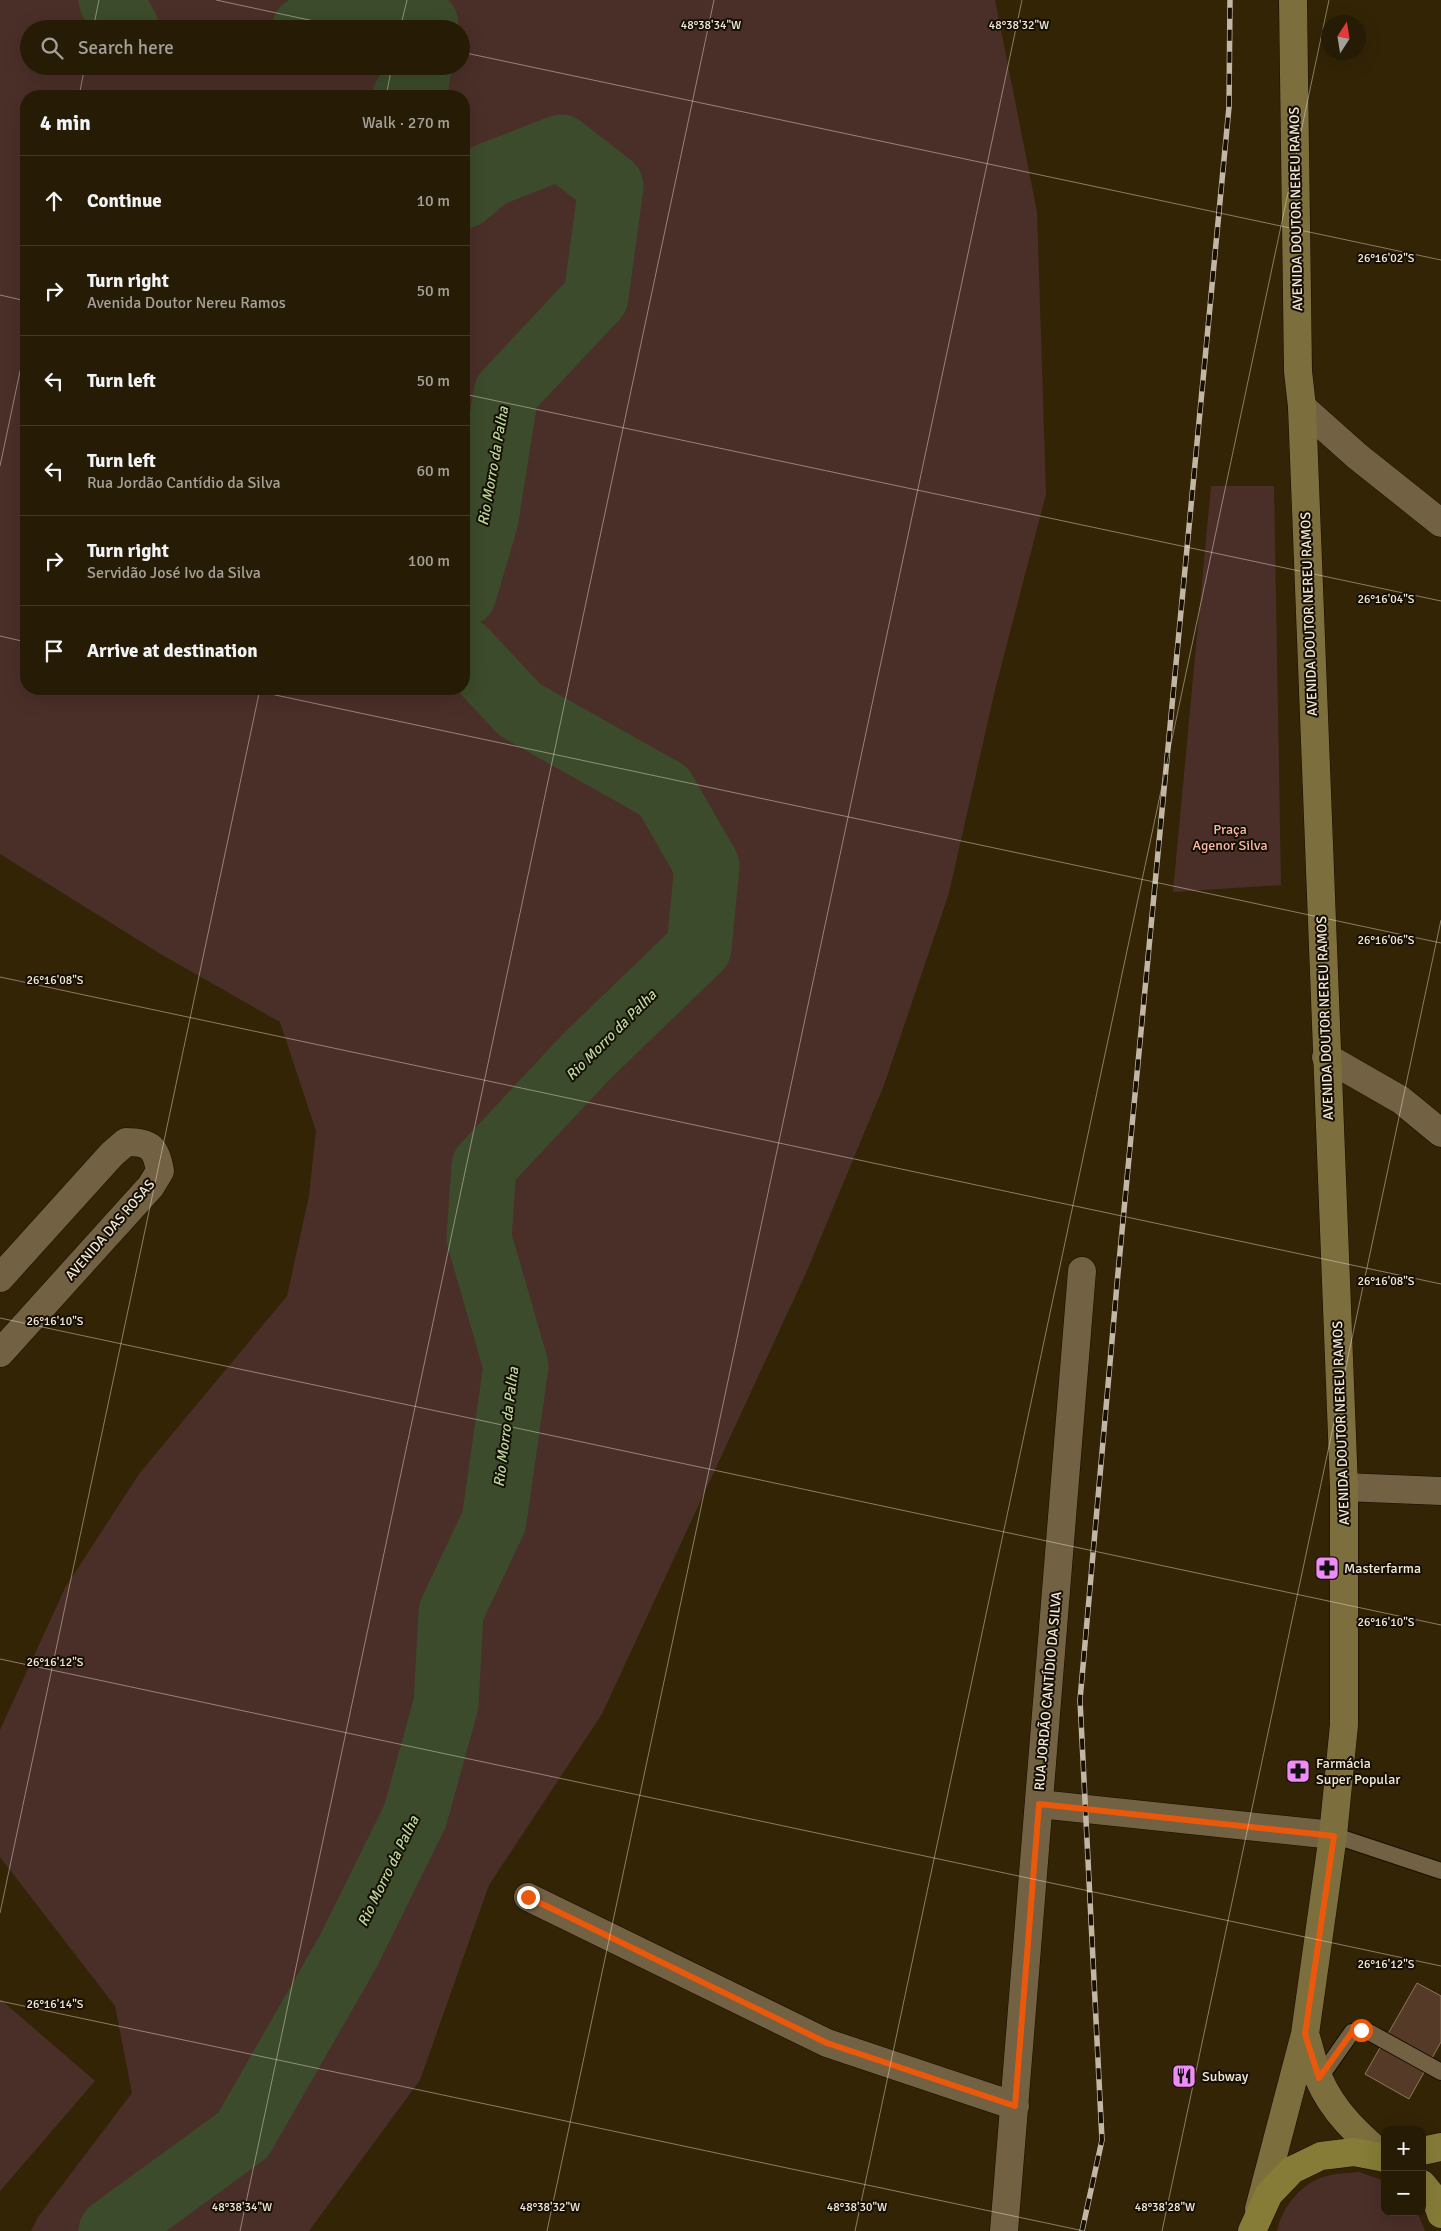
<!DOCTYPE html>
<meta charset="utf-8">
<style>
:root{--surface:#261b04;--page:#2e240e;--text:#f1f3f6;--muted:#a4a19a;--line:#423926}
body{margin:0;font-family:Signika,sans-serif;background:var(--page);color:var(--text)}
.controls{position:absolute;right:15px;bottom:15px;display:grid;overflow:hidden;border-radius:10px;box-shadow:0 5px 20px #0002}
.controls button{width:45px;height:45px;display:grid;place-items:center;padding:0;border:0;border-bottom:1px solid var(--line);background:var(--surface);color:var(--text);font:25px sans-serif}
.compass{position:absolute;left:1321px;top:15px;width:45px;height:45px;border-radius:50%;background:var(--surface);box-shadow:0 5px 20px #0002;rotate:12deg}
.stop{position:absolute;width:15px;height:15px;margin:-11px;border:4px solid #ea580c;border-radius:50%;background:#fff}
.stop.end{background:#ea580c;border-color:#fff;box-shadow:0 1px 5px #0008}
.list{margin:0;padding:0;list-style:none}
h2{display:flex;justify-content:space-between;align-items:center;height:65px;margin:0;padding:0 20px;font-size:21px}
h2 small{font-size:16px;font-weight:400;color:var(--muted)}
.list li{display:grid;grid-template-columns:32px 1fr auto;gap:15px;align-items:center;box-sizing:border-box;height:90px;padding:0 20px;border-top:1px solid var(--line)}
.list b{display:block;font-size:19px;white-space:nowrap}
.list p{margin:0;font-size:16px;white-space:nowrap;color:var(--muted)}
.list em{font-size:16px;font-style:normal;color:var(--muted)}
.icon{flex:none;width:28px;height:28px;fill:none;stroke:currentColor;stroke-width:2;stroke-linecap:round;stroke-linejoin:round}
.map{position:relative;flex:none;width:1441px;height:2231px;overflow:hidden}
.search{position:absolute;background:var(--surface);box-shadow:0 5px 20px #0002;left:20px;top:20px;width:450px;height:55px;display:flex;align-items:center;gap:12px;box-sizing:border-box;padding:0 18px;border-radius:28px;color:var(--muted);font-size:19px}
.panel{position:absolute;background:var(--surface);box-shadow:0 5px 20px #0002;left:20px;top:90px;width:450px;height:605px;border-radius:20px}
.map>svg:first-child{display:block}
</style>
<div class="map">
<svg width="1441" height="2231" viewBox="0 0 1441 2231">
<rect width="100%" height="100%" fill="#332406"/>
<!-- green -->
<path fill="#4a2f28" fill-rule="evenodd" d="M0,0H995L1037,212L1046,494L995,690L949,893L884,1085L806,1273L602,1714L489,1885L420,2080L309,2231H31L38,2217L132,2093L115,2006L0,1857V1730L65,1588L139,1474L287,1296L309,1196L316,1131L280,1022L164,956L0,854ZM29,29H461V66H29ZM464,96V689H26V96Z
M1211,486H1274L1281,885L1173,892Z
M0,1999L95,2081L0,2191Z
M1359,2172L1385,2181V2212H1417L1425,2231H1277C1282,2207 1302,2182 1327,2176C1337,2173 1349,2173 1359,2172Z"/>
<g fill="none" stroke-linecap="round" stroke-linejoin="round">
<!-- river -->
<path stroke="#3c4b2b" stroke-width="65" d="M111,0L127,29
M402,0L426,24V29
M304,29L341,15L364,0
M405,96L416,86L419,66
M464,196L489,175L561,147L611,186L596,297L506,393L486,519L464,594
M111,2231L243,2135L349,1950L415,1816L446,1704L451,1612L494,1521L516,1366L479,1238L484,1166L587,1056L699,948L707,866L664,791L520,710L464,650"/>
</g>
<!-- building -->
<path fill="#553b27" stroke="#91745e" d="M1417,1983L1441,1996V2042L1409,2099L1365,2074Z"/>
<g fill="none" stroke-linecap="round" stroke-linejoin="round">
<!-- lane casing -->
<g stroke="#180d00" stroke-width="18">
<path id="lane" d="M1333,1835L1441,1871
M1319,2079L1352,2032H1369L1441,2072"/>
</g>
<!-- street casing -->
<g stroke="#180d00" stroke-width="29">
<path id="street" d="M1302,407L1357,456L1441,523
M1326,1057L1401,1100L1441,1133
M0,1278L112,1154L126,1142C150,1142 156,1147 160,1171L151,1186L0,1353
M1344,1487L1441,1491
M1039,1804L1333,1835
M528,1897L827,2043L1015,2106
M1004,2231L1082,1271"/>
</g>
<!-- secondary casing -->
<g stroke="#180d00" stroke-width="29">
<path id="secondary" d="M1305,2034C1310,2049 1313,2065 1319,2079C1333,2112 1358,2134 1385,2158
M1259,2209L1305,2034L1333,1835L1344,1725V1487L1302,407L1298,371L1293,0"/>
</g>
<!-- primary casing -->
<g stroke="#180d00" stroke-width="29">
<path id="primary" d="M1422,2151L1441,2147
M1422,2184L1437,2202L1441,2214
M1252,2231L1269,2194L1292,2170L1321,2156L1354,2152L1385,2158"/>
</g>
<!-- lane -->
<use href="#lane" stroke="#726143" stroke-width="16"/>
<!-- street -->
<use href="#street" stroke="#726143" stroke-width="28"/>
<!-- secondary -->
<use href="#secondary" stroke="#7c6e3d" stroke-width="28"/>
<!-- primary -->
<use href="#primary" stroke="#867c38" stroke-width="28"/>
<!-- rail casing -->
<g stroke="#c3b7a4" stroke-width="5.5">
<path id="rail" d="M1082,2231L1102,2140L1080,1700L1118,1273L1229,107L1230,0"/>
</g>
<!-- rail -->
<use href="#rail" stroke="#150f04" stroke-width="4" stroke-dasharray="11" stroke-linecap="butt"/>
</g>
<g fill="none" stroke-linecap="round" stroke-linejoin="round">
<!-- route -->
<path stroke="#ea580c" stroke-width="6" d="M528,1897L827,2043L1015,2106L1039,1804L1334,1836L1305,2034L1319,2078L1352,2032L1361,2030"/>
</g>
<!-- ticks -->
<path fill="none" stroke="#f3e9d9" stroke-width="1" stroke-opacity="0.45" d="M216,0L351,29M93,29L99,0M400,29L407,0M461,52L1441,260M79,96L85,66M386,96L392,66M0,295L26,301M464,394L1441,601M0,466L26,343M0,636L26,642M247,689L1441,943M0,977L1441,1284M0,1318L1441,1625M0,1659L1441,1966M0,1913L260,689M0,2001L1084,2231M240,2231L714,0M547,2231L1022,0M855,2231L1329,0M1162,2231L1441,920"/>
<!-- icons -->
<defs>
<g id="pharmacy-square" transform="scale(1.25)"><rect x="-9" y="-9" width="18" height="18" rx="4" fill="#ef8bf6" stroke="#150f04"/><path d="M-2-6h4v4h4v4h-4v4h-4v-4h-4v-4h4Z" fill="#111"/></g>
<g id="restaurant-square" transform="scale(1.25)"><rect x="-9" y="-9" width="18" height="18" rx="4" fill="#ef8bf6" stroke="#150f04"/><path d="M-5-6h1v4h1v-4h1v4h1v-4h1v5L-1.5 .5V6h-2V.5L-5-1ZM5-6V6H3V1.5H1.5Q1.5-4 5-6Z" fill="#111"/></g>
</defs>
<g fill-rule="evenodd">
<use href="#pharmacy-square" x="1327" y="1568"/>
<use href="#pharmacy-square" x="1298" y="1771"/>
<use href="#restaurant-square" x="1184" y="2076"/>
</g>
<g text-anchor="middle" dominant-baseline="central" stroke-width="4" stroke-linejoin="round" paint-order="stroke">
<!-- street labels -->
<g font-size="14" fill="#f3e9d9" stroke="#150f04">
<text transform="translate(1296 209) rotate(-91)">AVENIDA DOUTOR NEREU RAMOS</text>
<text transform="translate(1309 614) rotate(-92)">AVENIDA DOUTOR NEREU RAMOS</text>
<text transform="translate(1325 1018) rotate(-92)">AVENIDA DOUTOR NEREU RAMOS</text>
<text transform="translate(110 1230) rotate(-49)">AVENIDA DAS ROSAS</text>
<text transform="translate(1341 1423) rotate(-92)">AVENIDA DOUTOR NEREU RAMOS</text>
<text transform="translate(1048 1691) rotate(-85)">RUA JORDÃO CANTÍDIO DA SILVA</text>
</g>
<!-- park labels -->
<g font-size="14" fill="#fcb8a6" stroke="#150f04">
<text x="1230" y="829">Praça<tspan x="1230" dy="16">Agenor Silva</tspan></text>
</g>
<!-- poi labels -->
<g font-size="14" fill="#f3e9d9" stroke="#150f04" text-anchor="start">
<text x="1344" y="1568">Masterfarma</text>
<text x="1316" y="1763">Farmácia<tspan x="1316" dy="16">Super Popular</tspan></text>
<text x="1202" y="2076">Subway</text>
</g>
<!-- water labels -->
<g font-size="15" font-style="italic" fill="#bcd89e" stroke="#150f04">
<text transform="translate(493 466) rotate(-80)">Rio Morro da Palha</text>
<text transform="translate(611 1035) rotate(-45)">Rio Morro da Palha</text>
<text transform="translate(506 1427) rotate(-83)">Rio Morro da Palha</text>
<text transform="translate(388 1871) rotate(-64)">Rio Morro da Palha</text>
</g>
</g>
<g font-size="12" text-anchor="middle" fill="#f3e9d9" stroke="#150f04" stroke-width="4" stroke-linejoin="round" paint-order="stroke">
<text x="711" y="29">48°38'34"W</text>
<text x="1019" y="29">48°38'32"W</text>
<text x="1386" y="262">26°16'02"S</text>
<text x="1386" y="603">26°16'04"S</text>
<text x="1386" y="944">26°16'06"S</text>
<text x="55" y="984">26°16'08"S</text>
<text x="1386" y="1285">26°16'08"S</text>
<text x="55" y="1325">26°16'10"S</text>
<text x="1386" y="1626">26°16'10"S</text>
<text x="55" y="1666">26°16'12"S</text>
<text x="1386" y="1968">26°16'12"S</text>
<text x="55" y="2008">26°16'14"S</text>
<text x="242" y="2211">48°38'34"W</text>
<text x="550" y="2211">48°38'32"W</text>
<text x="857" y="2211">48°38'30"W</text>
<text x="1165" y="2211">48°38'28"W</text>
</g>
</svg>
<div class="controls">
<button>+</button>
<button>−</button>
</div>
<svg class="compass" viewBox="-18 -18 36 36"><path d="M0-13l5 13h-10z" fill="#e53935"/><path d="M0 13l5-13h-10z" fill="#a4a19a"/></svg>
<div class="stop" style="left:1361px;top:2030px"></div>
<div class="stop end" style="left:528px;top:1897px"></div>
<div class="search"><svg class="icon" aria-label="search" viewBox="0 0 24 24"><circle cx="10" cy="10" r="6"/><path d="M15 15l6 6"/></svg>Search here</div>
<section class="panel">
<h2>4 min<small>Walk · 270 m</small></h2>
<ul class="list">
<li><svg class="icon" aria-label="ahead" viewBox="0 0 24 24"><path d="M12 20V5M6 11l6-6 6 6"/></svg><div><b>Continue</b></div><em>10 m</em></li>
<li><svg class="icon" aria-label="right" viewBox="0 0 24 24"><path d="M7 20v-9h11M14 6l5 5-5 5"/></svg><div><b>Turn right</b><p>Avenida Doutor Nereu Ramos</p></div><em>50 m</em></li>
<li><svg class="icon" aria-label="left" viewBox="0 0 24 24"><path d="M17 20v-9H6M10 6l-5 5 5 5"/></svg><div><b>Turn left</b></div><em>50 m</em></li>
<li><svg class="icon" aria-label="left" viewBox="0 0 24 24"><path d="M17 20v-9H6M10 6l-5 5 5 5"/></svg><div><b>Turn left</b><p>Rua Jordão Cantídio da Silva</p></div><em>60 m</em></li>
<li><svg class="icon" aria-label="right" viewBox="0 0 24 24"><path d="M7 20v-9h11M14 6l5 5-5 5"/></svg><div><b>Turn right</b><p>Servidão José Ivo da Silva</p></div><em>100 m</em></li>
<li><svg class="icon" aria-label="arrive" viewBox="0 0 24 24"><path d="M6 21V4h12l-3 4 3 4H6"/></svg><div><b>Arrive at destination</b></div></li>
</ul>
</section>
</div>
